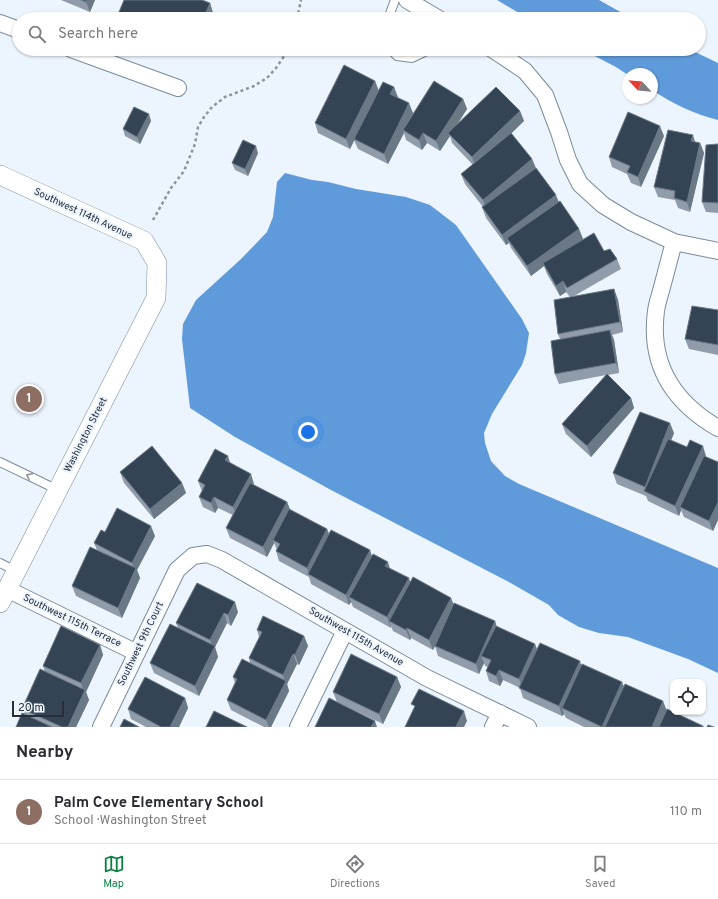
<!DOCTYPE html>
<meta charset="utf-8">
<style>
:root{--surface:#fff;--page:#f7f7f7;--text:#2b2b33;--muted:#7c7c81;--line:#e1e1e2;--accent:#0b8043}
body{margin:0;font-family:Overpass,sans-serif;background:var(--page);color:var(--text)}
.controls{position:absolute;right:12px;bottom:12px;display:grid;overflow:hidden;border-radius:8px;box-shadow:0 1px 3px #0004}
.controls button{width:36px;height:36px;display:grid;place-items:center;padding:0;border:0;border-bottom:1px solid var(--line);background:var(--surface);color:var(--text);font:20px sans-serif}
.compass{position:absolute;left:622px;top:68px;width:36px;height:36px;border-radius:50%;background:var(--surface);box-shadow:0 1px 3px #0004;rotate:296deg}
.scale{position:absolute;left:12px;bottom:10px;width:52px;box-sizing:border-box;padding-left:4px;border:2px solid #272e37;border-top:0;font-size:11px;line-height:14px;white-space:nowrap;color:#272e37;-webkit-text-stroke:3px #ecf4fd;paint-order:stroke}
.you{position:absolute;left:308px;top:432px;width:14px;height:14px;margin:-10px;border:3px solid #fff;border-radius:50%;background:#1a73e8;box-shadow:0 0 0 6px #1a73e833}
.badge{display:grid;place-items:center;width:26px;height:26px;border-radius:50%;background:var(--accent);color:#fff;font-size:13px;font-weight:700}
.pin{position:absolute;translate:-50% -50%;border:2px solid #fff;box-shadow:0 1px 4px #0006}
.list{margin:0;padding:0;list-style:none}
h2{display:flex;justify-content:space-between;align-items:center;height:52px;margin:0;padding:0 16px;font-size:17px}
h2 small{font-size:13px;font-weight:400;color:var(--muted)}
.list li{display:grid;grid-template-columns:26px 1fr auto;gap:12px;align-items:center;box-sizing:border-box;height:64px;padding:0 16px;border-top:1px solid var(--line)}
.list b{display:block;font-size:15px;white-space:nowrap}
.list p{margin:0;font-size:13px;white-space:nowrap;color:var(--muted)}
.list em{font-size:13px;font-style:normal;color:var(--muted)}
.icon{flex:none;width:22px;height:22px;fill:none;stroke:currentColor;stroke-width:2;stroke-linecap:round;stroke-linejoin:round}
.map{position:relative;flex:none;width:718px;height:727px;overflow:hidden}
.search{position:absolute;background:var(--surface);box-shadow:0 1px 3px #0004;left:12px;right:12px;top:12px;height:44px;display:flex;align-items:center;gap:10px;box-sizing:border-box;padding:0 14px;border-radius:22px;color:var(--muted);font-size:15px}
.sheet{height:116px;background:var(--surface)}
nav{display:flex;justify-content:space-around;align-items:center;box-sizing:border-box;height:56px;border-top:1px solid var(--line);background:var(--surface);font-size:11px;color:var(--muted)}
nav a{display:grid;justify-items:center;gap:2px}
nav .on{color:var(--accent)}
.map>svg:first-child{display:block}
</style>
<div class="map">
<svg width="718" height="727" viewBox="0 0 718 727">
<rect width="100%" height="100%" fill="#ecf4fd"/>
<!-- water -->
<path fill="#5f9bdb" d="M497,0H599L633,19H529Z
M581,49H689L718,63V120C694,114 673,104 652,90V74L628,75L616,67Z
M285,173L312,180L328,182L356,189L406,197L430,205L456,225L522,319L529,333L526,353L522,365L492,414L484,433L485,443L491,461L505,476L519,484L718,568V673L688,659L628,637L599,633L579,627L558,615L549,605L507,581L331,490L235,437L190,408L182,339L183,324L196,300L241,259L267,232L273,217L277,182Z"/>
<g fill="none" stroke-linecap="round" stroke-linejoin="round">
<!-- service casing -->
<g stroke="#798b9e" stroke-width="10">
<path id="service" d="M388,19L395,0
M390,49L397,56L412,58L431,49
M0,462L58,490
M0,563L16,571"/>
</g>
<!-- minor casing -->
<g stroke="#798b9e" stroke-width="18">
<path id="minor" d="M407,0L439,19
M0,23L19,30
M71,49L178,88
M492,49L525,71L545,95L559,132L568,160L580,184L603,205L631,222L674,242L718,251
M674,242C670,257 666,272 662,287C660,295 657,303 656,311C649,364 673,402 718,428
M7,589L137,653
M101,727L177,570L193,556L207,554L222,560L427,678L528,727
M298,727L345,631
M493,727L500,713"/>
</g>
<!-- tertiary casing -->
<g stroke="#798b9e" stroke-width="20">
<path id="tertiary" d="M0,175L144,241L157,263L156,298L0,603"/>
</g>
<!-- path -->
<path stroke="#8b939c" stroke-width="2.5" stroke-dasharray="3 3" stroke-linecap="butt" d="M297,19L301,0
M153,220L171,188L184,171L195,144L198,127L204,117L212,107L225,97L254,86L267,78L276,68L289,49"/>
<!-- service -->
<use href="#service" stroke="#fff" stroke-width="8"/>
<!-- minor -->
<use href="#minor" stroke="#fff" stroke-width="16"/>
<!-- tertiary -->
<use href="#tertiary" stroke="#fff" stroke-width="19"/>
</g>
<!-- wall -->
<path fill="#909ca9" d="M61,0H95L90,12Z
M210,3L213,13L211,19H121L119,12Z
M187,49H198L197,53Z
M375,81L378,90L394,87L397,98L413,113L463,99L467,109L457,125L520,111L524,121L511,133L532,159L536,168L558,202L579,229L583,239L577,243L604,251L617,259L621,269L574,296L614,289L618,300L623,332L612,335L614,340L619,373L608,375L631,398L634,408L591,457L566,434L562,424L606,375L559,384L555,374L560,339L558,334L570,297L566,292L560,296L547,274L544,266L531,276L511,248L509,243L506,245L486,218L482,207H483L465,184L461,174L473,165L452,143L450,136L440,151L427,143L422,150L406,140L404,133L388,164L358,149L354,140L350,149L318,133L315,123Z
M151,121L140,144L125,136L123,129Z
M664,136L641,187L631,183L627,174L612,167L609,157Z
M695,142L700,143L704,153L690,212L678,208L675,200L658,197L654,187Z
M718,144V213L706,212L702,202Z
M258,153L248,176L235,170L232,163Z
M718,310V355L689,349L685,339Z
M674,433L671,440L706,456V457L718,462V520L713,531L684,517L681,510L679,516L648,501L646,496L617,484L613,473Z
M231,463L254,484V485L287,502L290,510L327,529L329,534L370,550L371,555L410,582L451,598L453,604L495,621L496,626L537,649L581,665L624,686L667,710L704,727H584L566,718L564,714L562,716L523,698L520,688L503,680L500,686L489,681L486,671L488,667L485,666L484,663L479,674L438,656L435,646L433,650L411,638L410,640L393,631L391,626V628L353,607L351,602L349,605L311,584L309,577L279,561L276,551L277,550L274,543L267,557L230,538L226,528L233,515L218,508L215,513L203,507L199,497L202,491L198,481Z
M120,472L182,483L186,493L154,519L124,483Z
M105,532L155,536L137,570L140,578L122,618L76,596L72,586L97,550L94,543Z
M197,583L238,612L231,626L227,623L215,647L218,657L199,696L154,673L150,663L178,628L176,623Z
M257,630L304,636L308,646L299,665L297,664L287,684L289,691L271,727H264L231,710L227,700L235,683L233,677L250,663L249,658L259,637Z
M100,645L103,655L86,692L89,700L76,727H16L24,713L22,709L45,672L43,666Z
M397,677L401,687L383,724L337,702L333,692Z
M185,698L188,708L179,727H146L131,719L128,709Z"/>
<!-- shaded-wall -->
<path fill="#6b7987" d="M87,0H95L90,12L86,2Z
M210,3L213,13L211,19H203Z
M195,49H198L197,53Z
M375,81L379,91L350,149L346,139Z
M394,87L398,97L394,104L390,94Z
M463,99L467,109L450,135L448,133L450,136L440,151L436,141Z
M409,103L413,113L403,130L404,133L388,164L384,154Z
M520,111L524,121L476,168L472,157Z
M149,114L151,121L140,144L137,137Z
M660,126L664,136L641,187L638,177Z
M423,133L427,143L422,150L419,140Z
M693,135L696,145L691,141Z
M700,143L704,153L690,212L687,202Z
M256,146L258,153L248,176L245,169Z
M532,159L536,169L486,210L483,200Z
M556,195L560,205L507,238L509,243L506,245L502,235Z
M579,229L583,239L544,266L543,263L544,266L531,276L527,266Z
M563,281L566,292L560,296L556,286Z
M614,289L618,300L623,332L620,322Z
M610,330L614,340L619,373L616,363Z
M631,398L634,408L591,457L587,446Z
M670,423L674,433L650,494L647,493L645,487Z
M703,446L706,456L682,508L680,507L681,510L679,516L675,506Z
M228,456L231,466L225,460Z
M251,474L254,484L237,517L233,507Z
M182,483L186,493L154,519L150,509Z
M214,497L218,508L215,513L211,503Z
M287,502L291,512L273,540L274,543L267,557L263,547Z
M718,502V520L713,531L709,521Z
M151,526L155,536L137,570L140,578L122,618L118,608L135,571L132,563Z
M327,529L331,539L309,575L307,568Z
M370,550L373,560L349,597L351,602L349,605L346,595Z
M388,562L391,572L385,566Z
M409,578L412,588L389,621L391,626V628L387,617Z
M451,598L455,608L433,650L429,640Z
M235,602L238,612L231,626L228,615Z
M224,613L227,623L215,647L218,657L199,696L195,686L213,649L210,640Z
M495,621L498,631L481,656L484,663L479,674L476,664Z
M407,628L411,638L410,640L406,630Z
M304,636L308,646L299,665L295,655Z
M535,644L539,654L523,689L519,679Z
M100,645L103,655L86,692L89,700L76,727H68L84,692L81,683Z
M293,654L297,664L287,684L289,691L271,727H269L266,720L285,682L283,675Z
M580,661L583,671L562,708L564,714L562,716L559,706Z
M499,670L503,680L500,686L496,676Z
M397,677L401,687L383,724L379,714Z
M622,682L626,692L610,727H602Z
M185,698L188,708L179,727H170Z
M663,701L667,711L660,727H652Z
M464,711L467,721L464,727H456Z
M375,721L377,727H371Z"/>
<!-- building -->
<path fill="#344455" stroke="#6b7987" d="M81,0H87L86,2Z
M124,0H202L210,3L203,19H136L119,12Z
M344,65L375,81L346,139L315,123Z
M434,81L463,99L436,141L423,133L419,140L403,130Z
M383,82L394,87L390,94L409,103L384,154L354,139Z
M496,87L520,111L472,157L448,133Z
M134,107L149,114L137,137L123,129Z
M628,112L660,126L638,177L627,172L630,166L609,157Z
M668,130L693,135L691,141L700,143L687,202L674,198L675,191L654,187Z
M511,133L532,159L483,200L461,174Z
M243,140L256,146L245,169L232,163Z
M718,144V203L702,202L706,145Z
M536,168L556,195L502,235L482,207Z
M560,201L579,229L527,266L507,238Z
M594,233L604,251L610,249L617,259L567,288L563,281L556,286L543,263Z
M614,289L620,322L558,334L554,300Z
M692,306L718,310V345L685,339Z
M610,330L616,363L555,374L551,341Z
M607,374L631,398L587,446L562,424Z
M640,412L670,423L645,487L613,473Z
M668,439L687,447L690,440L703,446L675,506L644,491Z
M152,446L182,483L150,509L120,472Z
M215,449L228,456L225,460L251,474L233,507L214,497L211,503L199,497L205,485L198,481Z
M704,456L718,462V502L709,521L680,507Z
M250,483L287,502L263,547L226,528Z
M117,508L151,526L132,563L94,543L101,530L105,532Z
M289,509L327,529L307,568L276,551L280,544L273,540Z
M331,530L370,550L346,595L308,574Z
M90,547L136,568L118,608L72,586Z
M373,554L388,562L385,566L409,578L387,617L349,597Z
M413,577L451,598L429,640L407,628L406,630L389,621Z
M197,583L235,602L228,615L224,613L210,640L176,623Z
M454,603L495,621L476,664L435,646Z
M263,616L304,636L295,655L293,654L283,675L249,658L262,632L257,630Z
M170,624L215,646L195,686L150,663Z
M61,626L100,645L81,683L43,666Z
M496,626L535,644L519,679L499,670L496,676L486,671L491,660L481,656Z
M540,643L580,661L559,706L519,688Z
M351,654L397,677L379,714L333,692Z
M242,659L286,681L266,720L227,700L237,679L233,677Z
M582,664L622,682L602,727L562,708Z
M40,669L85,690L68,727H62L22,709Z
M145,677L185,698L170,727H161L128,709Z
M625,684L663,701L652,727H605Z
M419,689L464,711L456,727H405L415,706L411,704Z
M329,698L375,721L371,727H315Z
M667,709L703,726V727H659Z
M214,711L247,727H206Z
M22,713L52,727H16Z
M124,719L139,727H120Z
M708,725L714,727H707Z"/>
<!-- one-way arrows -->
<defs><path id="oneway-chevron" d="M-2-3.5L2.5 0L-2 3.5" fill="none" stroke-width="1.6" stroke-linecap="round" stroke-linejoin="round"/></defs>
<use stroke="#93969b" href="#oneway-chevron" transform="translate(29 476) rotate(-154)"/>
<g text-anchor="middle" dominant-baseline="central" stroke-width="4" stroke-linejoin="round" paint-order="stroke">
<!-- street labels -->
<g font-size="10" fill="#272e37" stroke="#ecf4fd">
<text transform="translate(83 214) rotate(25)">Southwest 114th Avenue</text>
<text transform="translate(86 435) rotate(-63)">Washington Street</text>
<text transform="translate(72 621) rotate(26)">Southwest 115th Terrace</text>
<text transform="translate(356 637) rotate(30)">Southwest 115th Avenue</text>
<text transform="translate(141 644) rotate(-64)">Southwest 9th Court</text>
</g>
</g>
</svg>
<div class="controls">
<button><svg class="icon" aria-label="locate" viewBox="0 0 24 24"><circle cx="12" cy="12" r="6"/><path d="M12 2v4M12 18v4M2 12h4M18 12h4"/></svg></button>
</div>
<svg class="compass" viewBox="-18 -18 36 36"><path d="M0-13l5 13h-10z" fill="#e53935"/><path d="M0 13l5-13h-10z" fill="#7c7c81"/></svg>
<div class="scale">20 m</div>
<div class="you"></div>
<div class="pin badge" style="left:29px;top:399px;background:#8d6e63">1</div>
<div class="search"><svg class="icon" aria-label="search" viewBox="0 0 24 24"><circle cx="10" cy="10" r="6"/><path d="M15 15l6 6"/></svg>Search here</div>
</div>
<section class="sheet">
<h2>Nearby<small></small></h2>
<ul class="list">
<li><span class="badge" style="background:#8d6e63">1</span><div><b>Palm Cove Elementary School</b><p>School · Washington Street</p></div><em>110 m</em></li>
</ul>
</section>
<nav>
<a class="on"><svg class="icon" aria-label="map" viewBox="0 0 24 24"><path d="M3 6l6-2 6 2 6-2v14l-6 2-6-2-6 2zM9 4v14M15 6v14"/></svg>Map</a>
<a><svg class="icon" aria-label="directions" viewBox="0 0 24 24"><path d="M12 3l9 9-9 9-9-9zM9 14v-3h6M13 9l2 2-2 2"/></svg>Directions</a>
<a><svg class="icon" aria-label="saved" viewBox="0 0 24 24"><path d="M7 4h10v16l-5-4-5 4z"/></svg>Saved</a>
</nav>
